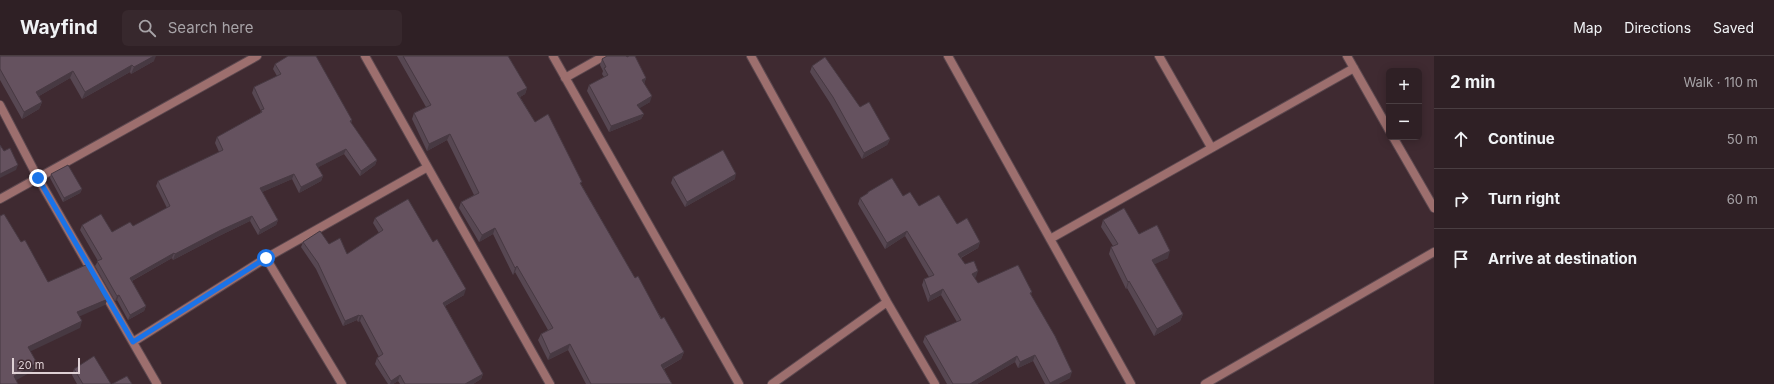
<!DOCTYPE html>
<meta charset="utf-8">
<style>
:root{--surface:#2f2025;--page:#37282d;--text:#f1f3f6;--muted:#a7a3a7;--line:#4a3e42}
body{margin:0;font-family:Inter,sans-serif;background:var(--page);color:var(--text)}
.controls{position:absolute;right:12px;top:12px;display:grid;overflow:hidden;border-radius:6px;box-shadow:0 2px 10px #0003}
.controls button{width:36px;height:36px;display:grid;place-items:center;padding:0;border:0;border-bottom:1px solid var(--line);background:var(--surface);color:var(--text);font:20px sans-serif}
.scale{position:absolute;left:12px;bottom:10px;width:68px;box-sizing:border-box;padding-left:4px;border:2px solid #dfd1d5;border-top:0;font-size:11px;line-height:14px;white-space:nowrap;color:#dfd1d5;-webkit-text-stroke:3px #3f2a31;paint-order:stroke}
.stop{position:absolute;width:12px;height:12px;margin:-9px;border:3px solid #1a73e8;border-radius:50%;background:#fff}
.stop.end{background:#1a73e8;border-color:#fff;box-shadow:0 1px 4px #0008}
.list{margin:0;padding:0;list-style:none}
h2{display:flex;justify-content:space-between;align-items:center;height:52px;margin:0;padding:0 16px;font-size:17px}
h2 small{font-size:13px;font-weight:400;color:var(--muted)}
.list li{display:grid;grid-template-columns:26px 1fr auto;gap:12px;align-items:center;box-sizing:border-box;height:60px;padding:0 16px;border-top:1px solid var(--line)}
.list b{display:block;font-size:15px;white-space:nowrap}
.list em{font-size:13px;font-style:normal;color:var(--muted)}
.icon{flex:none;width:22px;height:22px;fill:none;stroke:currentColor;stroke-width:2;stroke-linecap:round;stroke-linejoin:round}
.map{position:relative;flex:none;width:1434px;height:328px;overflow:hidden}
header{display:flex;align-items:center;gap:24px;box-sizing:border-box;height:56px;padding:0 20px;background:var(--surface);border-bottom:1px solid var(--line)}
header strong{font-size:19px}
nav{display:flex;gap:22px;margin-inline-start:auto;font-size:14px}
.search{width:280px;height:36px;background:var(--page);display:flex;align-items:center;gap:10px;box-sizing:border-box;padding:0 14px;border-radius:6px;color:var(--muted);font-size:15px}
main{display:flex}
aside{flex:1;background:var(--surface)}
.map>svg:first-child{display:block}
</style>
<header>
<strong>Wayfind</strong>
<div class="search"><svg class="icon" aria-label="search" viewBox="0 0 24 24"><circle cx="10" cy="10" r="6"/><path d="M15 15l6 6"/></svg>Search here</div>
<nav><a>Map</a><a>Directions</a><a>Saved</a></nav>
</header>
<main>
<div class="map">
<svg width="1434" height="328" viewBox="0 0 1434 328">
<rect width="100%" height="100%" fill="#3f2a31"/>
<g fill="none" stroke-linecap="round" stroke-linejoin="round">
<!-- street casing -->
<g stroke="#5c484f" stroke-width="10">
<path id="street" d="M365,0L550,328
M553,0L739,328
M751,0L887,246L935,328
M948,0L1131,328
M1159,0L1211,91
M1347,0L1389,74
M565,22L604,0
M0,49L38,122L157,328
M1393,81L1434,152
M0,143L257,0
M1050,183L1354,12
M266,202L342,328
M133,286L266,202L426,112
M772,328L887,246
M1205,328L1434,196"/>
</g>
<!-- street -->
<use href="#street" stroke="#9d6f6e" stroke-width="8"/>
</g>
<!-- wall -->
<path fill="#574752" d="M0,0L154,5L131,18L130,16L82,43L70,22L39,40L42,46L39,53L22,63L0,24Z
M397,0H508L527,32L525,38L520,41L535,66L581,128L635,222L684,296L681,303L664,313L672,328H586L568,294L548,304L538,284L541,278L548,274L515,216L513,219L493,178L479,186L459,152L461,146L474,139L447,84L427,95L412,63L414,57L426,51Z
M602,3L646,22L644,28L650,46L639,52L644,58L641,63L609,76L587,35L589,29L604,21L602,18L603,15L600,9Z
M275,8L352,64L351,67L377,104L375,109L360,120L344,98L318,111L323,120L321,125L299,137L292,123L262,136L278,164L276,169L258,179L250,165L219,180L173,204L172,202L132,225L146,250L144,255L128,264L117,244L115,245L95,210L98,205L80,174L82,169L112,176L133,170L167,152L156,130L158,125L219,96L215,87L217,81L260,57L261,55L252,37L254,31L277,20L273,13Z
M812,10L860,51L890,83L887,89L862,103L830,47L810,16Z
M51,118L82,133L80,137L63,146L50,122Z
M673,121L735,123L685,151L671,127Z
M868,136L903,140L919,150L957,168L980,186L978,192L961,202L965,208L976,221L974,222L978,227L1032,236L1031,238L1070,322L1058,328H1045L1033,305L1018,312L1015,306L977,328H947L923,286L925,280L957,266L941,239L928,246L922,229L924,223L929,221L905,180L885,193L858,148L860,142L867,138Z
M375,162L433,186L464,239L445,250L483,318L481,323L473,328H400L398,325L393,328H388L375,308L377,302L379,301L360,265L358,266L357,264L343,270L316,213L301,191L303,186L347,198L379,177L373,167Z
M1103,164L1139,178L1168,202L1154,208L1183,258L1180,265L1154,280L1127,232L1126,233L1109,198L1111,191L1113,190L1101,171Z
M74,313L111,328H77L72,319Z"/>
<!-- shaded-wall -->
<path fill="#473942" d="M154,0H156L154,5L131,18L134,11Z
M132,9L130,16L82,43L85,36Z
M73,15L70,22L34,43L36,36Z
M646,22L644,28L642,24Z
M527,32L525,38L515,44L517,37Z
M652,40L650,46L635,55L637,49Z
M42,46L39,53L22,63L24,56Z
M644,58L641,63L609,76L611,70Z
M450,78L447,84L427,95L429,88Z
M890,83L887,89L862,103L864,97Z
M346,93L344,98L315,113L316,108Z
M377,104L375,109L360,120L361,115Z
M18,109L16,114L0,122V118Z
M294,118L292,123L258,138L260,132Z
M736,118L735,123L685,151L687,146Z
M323,120L321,125L299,137L301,131Z
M82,133L80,137L63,146L64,142Z
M252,160L250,165L219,180L173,204L175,198L221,174Z
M278,164L276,169L258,179L260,174Z
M495,172L493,178L479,186L482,179Z
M907,175L905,180L885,193L887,187Z
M980,186L978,192L956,204L958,198Z
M1170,195L1168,202L1149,211L1152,204Z
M174,197L172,202L128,227L130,222Z
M517,210L515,216L513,219L515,212Z
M978,215L976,221L970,224L972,218Z
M1129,225L1127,232L1126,233L1128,226Z
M466,233L464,239L441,252L443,247Z
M943,233L941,239L928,246L930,240Z
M119,239L117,244L115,245L117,240Z
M108,243L105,249L74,263L77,256Z
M146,250L144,255L128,264L130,259Z
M1183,258L1180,265L1154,280L1157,273Z
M359,259L357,264L343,270L345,265Z
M362,259L360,265L358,266L360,260Z
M82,265L80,272L25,298L28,291Z
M570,288L568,294L548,304L550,298Z
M684,296L681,303L659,315L661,309Z
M1035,299L1033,305L1018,312L1020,306Z
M1017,300L1015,306L977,328H970Z
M37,307L35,314L11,327L14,320Z
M1072,316L1070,322L1058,328H1049L1050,327Z
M483,318L481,323L473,328H465Z
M400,319L398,325L393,328H390L391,325Z"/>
<!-- building -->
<path fill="#65525f" stroke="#473942" d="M0,0H154L134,11L132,9L85,36L73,15L36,36L42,46L24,56L0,13Z
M288,0H316L352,64L350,65L377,104L361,115L346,93L316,108L323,120L301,131L294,118L260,132L278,164L260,174L252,160L221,174L175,198L174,197L130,222L146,250L130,259L119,239L117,240L97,205L102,203L82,169L101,158L112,176L130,166L133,170L170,150L158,125L223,94L217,81L262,56L261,54L264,53L254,31L281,18L275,8Z
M403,0H508L527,32L517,37L535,66L548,58L582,126L580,127L635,222L638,220L661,263L664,261L684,296L661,309L672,328H591L570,288L550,298L541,278L553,272L517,210L515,212L495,172L482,179L461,146L479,137L450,78L429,88L414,57L431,49Z
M607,0H626L627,1L629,0H635L646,22L642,24L652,40L637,49L644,58L611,70L589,29L608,19L604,12L606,11L602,3Z
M825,1L860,51L869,46L890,83L864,97L833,41L812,10Z
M0,89L4,95L10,92L18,109L0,118Z
M723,94L736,118L687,146L673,121Z
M68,109L82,133L64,142L51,118Z
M892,122L903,140L910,136L919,150L939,139L957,168L967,162L980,186L958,198L965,208L974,205L978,215L972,218L978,227L1018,209L1032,236L1030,237L1055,280L1072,316L1050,327L1035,299L1020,306L1017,300L970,328H953L925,280L961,264L943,233L930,240L924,223L934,219L907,175L887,187L860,142L868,137V136Z
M408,143L433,186L437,183L466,233L443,247L483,318L465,328H405L400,319L391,325L377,302L383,298L362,259L360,260L359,259L345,265L318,207L303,186L320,175L329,188L340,182L347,198L383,174L375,162Z
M1124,152L1139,178L1157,169L1170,195L1152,204L1183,258L1157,273L1129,225L1128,226L1111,191L1118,188L1103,164Z
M4,158L21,186L25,184L48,226L88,208L108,243L77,256L82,265L28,291L37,307L14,320L18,328H0V160Z
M94,300L111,328H83L74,313Z
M127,320L132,328H112Z"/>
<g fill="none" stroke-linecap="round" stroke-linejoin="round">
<!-- route -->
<path stroke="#1a73e8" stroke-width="5" d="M38,122L133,286L266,202"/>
</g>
</svg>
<div class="controls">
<button>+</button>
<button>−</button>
</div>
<div class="scale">20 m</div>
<div class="stop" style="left:266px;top:202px"></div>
<div class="stop end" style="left:38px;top:122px"></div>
</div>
<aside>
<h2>2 min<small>Walk · 110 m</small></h2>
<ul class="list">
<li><svg class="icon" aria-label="ahead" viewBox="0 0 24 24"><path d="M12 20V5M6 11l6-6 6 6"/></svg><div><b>Continue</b></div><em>50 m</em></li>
<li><svg class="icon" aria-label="right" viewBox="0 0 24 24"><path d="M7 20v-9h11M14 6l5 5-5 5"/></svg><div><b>Turn right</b></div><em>60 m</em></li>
<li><svg class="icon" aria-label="arrive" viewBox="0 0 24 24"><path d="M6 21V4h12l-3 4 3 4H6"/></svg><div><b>Arrive at destination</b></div></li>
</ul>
</aside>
</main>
